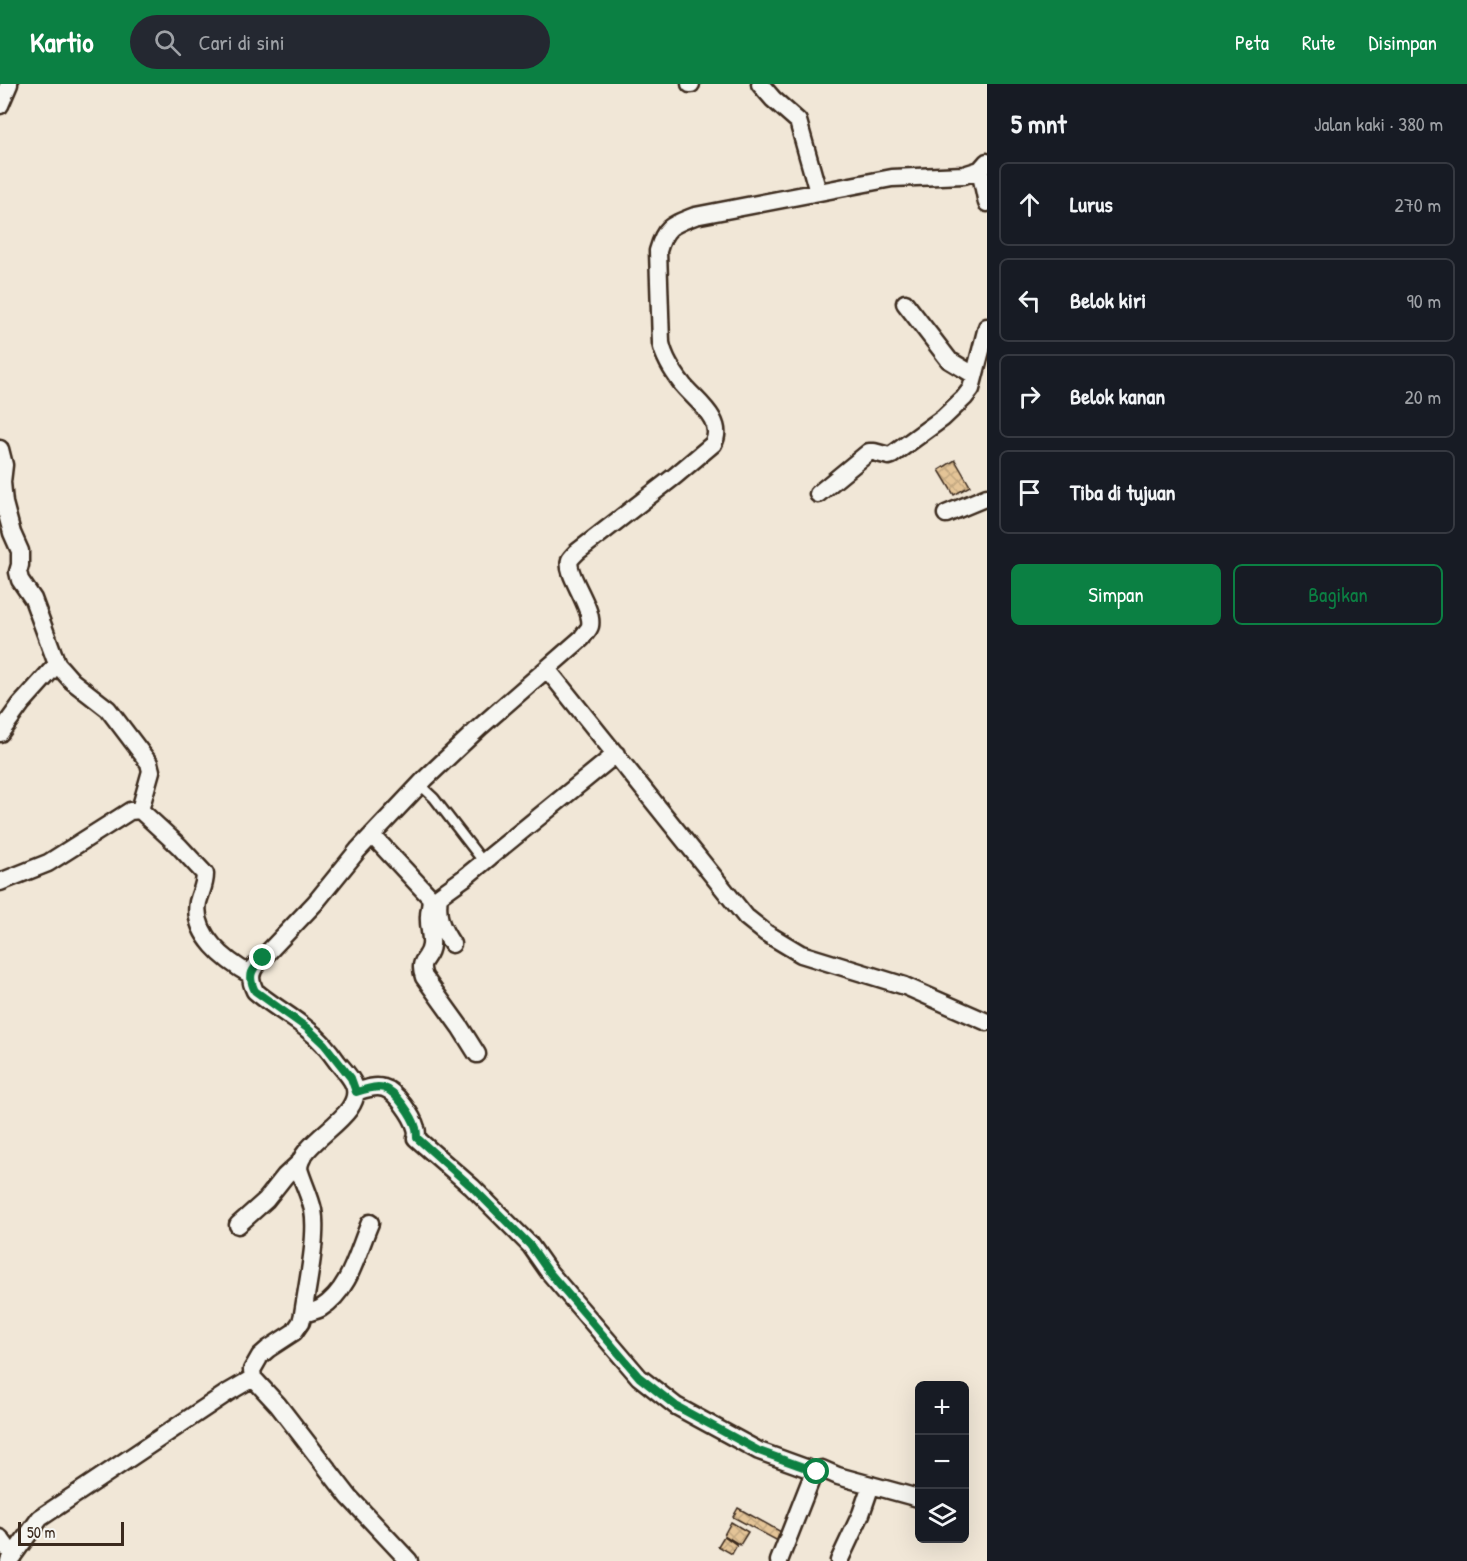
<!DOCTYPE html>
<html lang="id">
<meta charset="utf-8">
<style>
:root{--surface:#171b24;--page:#242831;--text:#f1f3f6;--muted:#9ea1a6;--line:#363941;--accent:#0b8043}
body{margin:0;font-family:"Patrick Hand",sans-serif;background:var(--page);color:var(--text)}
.controls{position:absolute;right:18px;bottom:18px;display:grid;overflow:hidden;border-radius:9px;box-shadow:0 6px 24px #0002}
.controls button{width:54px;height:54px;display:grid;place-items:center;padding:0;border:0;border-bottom:2px solid var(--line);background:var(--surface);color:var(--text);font:30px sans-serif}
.scale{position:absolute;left:18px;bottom:15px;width:106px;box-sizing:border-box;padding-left:6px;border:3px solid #3b2a1e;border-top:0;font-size:16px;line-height:21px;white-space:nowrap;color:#3b2a1e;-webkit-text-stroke:4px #f6f6f2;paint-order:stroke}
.stop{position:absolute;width:18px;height:18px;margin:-14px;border:4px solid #0b8043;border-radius:50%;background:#fff}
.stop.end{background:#0b8043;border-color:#fff;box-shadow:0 2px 6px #0008}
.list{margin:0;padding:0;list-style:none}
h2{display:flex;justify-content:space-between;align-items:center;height:78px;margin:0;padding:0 24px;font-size:26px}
h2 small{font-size:20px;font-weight:400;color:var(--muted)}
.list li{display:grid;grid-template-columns:39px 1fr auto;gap:18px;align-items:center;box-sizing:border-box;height:84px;margin:0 12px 12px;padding:0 12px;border:2px solid var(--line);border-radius:9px}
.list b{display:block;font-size:22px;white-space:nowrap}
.list em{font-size:20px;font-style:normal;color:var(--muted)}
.actions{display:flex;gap:12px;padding:18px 24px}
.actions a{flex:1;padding:14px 0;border:2px solid var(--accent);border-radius:9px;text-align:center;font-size:21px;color:var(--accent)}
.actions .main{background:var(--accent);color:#fff}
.icon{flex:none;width:33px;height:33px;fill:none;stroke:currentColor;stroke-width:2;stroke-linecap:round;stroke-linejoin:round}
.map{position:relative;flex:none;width:987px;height:1477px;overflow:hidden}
header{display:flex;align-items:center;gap:36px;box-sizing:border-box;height:84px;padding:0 30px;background:var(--accent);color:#fff}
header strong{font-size:28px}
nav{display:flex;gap:33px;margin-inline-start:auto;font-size:21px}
.search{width:420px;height:54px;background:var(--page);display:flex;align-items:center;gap:15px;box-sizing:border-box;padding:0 21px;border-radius:33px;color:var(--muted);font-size:22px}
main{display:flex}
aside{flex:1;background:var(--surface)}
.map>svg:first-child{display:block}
</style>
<header>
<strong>Kartio</strong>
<div class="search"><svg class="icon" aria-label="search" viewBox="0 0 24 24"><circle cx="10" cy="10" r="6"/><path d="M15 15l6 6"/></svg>Cari di sini</div>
<nav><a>Peta</a><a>Rute</a><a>Disimpan</a></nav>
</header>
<main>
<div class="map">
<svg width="987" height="1477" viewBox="0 0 987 1477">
<defs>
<pattern id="building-cross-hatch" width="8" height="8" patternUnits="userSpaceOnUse" patternTransform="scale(1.5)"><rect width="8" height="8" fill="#e4c497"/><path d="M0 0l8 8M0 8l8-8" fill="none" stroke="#c4a982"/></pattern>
</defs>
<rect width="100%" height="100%" fill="#f1e7d7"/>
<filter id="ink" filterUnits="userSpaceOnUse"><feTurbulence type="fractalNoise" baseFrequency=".0167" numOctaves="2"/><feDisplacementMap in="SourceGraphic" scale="12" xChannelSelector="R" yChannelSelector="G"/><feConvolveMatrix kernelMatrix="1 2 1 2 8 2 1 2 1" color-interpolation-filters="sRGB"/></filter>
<g filter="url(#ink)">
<!-- building -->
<path fill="url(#building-cross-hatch)" stroke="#3b2a1e" stroke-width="1.5" d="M955,376L970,402L954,411L939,386Z
M738,1424L783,1449L778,1457L733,1433Z
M731,1438L748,1448L740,1461L724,1451Z
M724,1452L737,1461L732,1470L718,1462Z"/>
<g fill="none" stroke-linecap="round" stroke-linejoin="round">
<!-- lane casing -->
<g stroke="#3b2a1e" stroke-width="13">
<path id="lane" d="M420,701L434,714L478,771"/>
</g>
<!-- street casing -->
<g stroke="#3b2a1e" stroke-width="21">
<path id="street" d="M690,0H691
M760,0L773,15L798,37L818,108
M0,21L9,0
M980,86L987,119
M905,219L949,276L974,291
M0,365L4,381L2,398L4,419L12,449L20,467V481L18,488L20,496L33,515L57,580L72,597L108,625L149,679L151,687L140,726
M818,410L869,368H874L889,372L892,371L943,334L964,314L971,305L987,243
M946,430L987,413
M547,585L746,833L766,849L801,870L905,902L987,938
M0,649L21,620L57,580
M372,751L430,813C432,820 429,825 429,832C428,842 432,852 431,861C430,876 417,874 424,893L460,943L477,970
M0,798L48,779L130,727L140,726L179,762L205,790C205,801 201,807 198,818C192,851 226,877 251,891
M452,860C441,843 436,833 439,812L464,794L616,670
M356,1008C365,1005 375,1001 384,1004C396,1007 413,1033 416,1044C417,1047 417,1051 416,1054L472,1103L530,1161L549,1188L639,1293L676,1322L759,1367L817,1388
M238,1141L266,1116L285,1092L299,1079
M303,1230C309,1228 316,1227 321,1224C350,1206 357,1169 370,1139
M0,1454L13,1472
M9,1477L40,1434L227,1309L253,1294
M409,1477L349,1413L278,1321L253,1294L252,1286L260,1272L268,1265L294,1248L301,1238L303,1230C307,1203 318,1152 313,1126C310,1112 303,1099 299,1085C299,1056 366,1032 354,1001C351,993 344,986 338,979C329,966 319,954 307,945C290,931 271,921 255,907C250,897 249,889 257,880L315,819L358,766L426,694L480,643L582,554C584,550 589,546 590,542C594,524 565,490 570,476C571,474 575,470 577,468L675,392L713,360C726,337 696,317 683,301C673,288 664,274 661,259L658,167C665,142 672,141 695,132L892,94L964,91L980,86L987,78
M779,1477L812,1393L822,1385L838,1392L918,1414
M839,1477L861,1430L871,1401"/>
</g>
<!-- lane -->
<use href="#lane" stroke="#f6f6f2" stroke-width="8"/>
<!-- street -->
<use href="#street" stroke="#f6f6f2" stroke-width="16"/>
</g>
</g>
<g fill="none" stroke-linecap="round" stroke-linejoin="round" filter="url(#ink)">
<!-- route -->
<path stroke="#0b8043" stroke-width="8" d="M263,874C252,885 247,891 255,907L307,944L324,960L351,994L356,1008C365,1006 375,1001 384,1004C396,1007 413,1033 416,1044C417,1048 417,1050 417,1054L472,1103L530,1161L549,1188L639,1293L676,1322L759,1367L817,1388"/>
</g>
</svg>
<div class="controls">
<button>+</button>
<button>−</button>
<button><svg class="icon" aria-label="layers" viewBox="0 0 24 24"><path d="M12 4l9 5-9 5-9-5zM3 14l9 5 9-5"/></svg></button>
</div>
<div class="scale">50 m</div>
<div class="stop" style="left:817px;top:1388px"></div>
<div class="stop end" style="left:263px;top:874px"></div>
</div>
<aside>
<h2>5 mnt<small>Jalan kaki · 380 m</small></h2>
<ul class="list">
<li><svg class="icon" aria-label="ahead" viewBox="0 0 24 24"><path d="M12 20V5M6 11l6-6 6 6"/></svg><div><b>Lurus</b></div><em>270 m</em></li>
<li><svg class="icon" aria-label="left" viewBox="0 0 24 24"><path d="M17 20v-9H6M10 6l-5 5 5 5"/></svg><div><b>Belok kiri</b></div><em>90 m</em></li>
<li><svg class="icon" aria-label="right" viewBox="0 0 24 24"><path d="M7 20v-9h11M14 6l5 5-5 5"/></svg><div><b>Belok kanan</b></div><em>20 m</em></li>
<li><svg class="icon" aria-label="arrive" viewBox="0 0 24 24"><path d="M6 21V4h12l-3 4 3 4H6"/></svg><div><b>Tiba di tujuan</b></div></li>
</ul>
<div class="actions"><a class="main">Simpan</a><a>Bagikan</a></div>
</aside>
</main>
